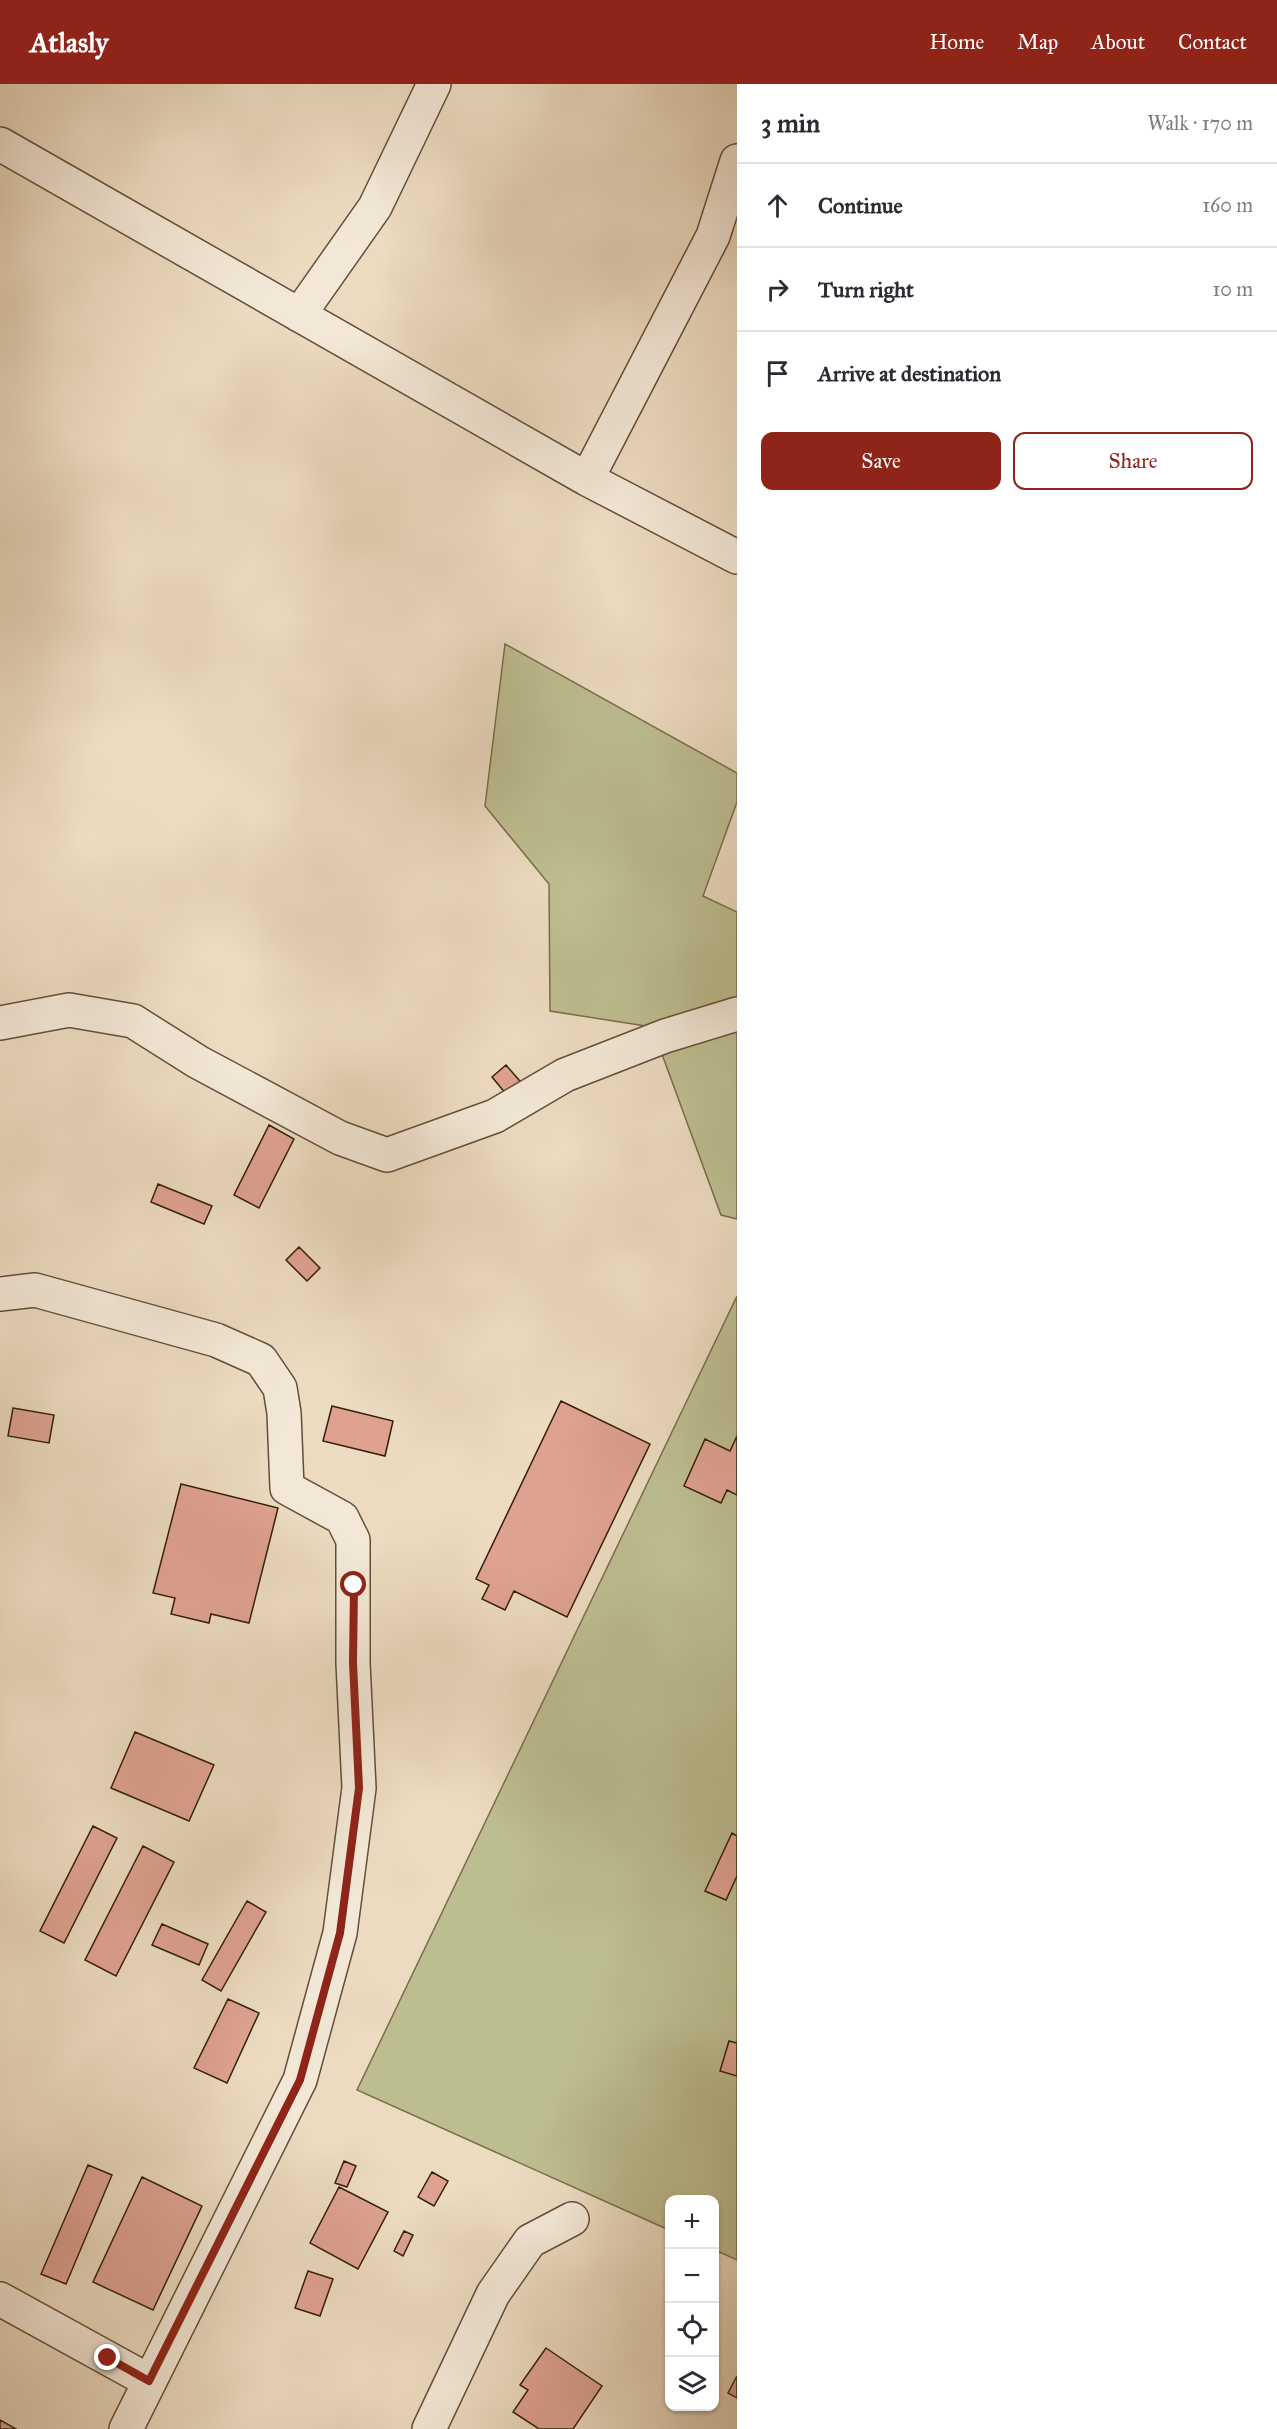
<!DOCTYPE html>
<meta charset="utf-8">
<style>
:root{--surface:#fff;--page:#f7f7f7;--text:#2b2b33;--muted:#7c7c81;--line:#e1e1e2;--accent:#8f2418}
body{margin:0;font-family:"IM FELL Great Primer",serif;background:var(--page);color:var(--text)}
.controls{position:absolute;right:18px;bottom:18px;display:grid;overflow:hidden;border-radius:12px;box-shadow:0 2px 4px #0004}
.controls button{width:54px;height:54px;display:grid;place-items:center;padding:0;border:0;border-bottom:2px solid var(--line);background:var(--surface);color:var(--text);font:30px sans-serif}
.stop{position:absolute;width:18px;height:18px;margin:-14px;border:4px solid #8f2418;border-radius:50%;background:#fff}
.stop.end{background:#8f2418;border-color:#fff;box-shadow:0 2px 6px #0008}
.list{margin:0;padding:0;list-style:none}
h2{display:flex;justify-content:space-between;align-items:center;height:78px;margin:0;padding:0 24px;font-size:26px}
h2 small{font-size:20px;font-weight:400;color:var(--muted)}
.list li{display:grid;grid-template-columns:39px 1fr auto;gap:18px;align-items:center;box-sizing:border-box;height:84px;padding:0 24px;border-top:2px solid var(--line)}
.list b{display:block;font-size:22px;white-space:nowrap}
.list em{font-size:20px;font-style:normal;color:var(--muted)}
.actions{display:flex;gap:12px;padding:18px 24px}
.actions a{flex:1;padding:14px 0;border:2px solid var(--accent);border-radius:12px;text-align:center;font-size:21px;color:var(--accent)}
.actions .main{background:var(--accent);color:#fff}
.icon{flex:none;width:33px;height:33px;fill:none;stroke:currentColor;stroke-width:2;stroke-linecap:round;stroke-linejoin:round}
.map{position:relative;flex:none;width:737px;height:2345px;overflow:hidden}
header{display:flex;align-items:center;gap:36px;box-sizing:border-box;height:84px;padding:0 30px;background:var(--accent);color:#fff}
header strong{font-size:28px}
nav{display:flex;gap:33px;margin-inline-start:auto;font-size:21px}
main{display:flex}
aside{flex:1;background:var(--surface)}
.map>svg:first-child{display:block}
</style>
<header>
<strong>Atlasly</strong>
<nav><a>Home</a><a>Map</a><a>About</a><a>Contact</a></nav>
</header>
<main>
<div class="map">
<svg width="737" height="2345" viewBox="0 0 737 2345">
<rect width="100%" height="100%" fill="#ecdbc1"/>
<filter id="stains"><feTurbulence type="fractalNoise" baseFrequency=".00333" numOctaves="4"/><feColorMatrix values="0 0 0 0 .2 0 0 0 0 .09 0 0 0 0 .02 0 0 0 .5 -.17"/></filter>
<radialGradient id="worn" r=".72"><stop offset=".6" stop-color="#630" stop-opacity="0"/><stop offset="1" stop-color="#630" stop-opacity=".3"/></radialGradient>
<!-- green -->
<path fill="#bdbe90" stroke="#796e4c" stroke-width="1.5" d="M505,560L737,689V718L703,812L737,828V1135L721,1131L652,943L550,927L549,800L485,722Z
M737,1212V2176L715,2166L714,2116H670L669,2146L357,2006Z"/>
<!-- building -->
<path fill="#dfa291" stroke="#351f07" stroke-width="1.5" d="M506,981L526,1004L512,1017L492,993Z
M269,1041L294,1055L259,1124L234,1111Z
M158,1100L212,1122L204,1140L151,1118Z
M299,1163L320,1184L307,1197L286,1176Z
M561,1317L650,1360L567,1533L514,1507L505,1526L482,1515L489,1501L476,1495Z
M332,1322L393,1337L385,1372L323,1357Z
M13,1324L54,1331L49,1359L8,1352Z
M737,1352V1411L727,1406L721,1419L684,1402L705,1355L730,1367Z
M181,1400L278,1424L249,1539L211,1530L209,1539L171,1530L175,1514L153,1509Z
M135,1648L214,1681L189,1737L111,1704Z
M93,1742L117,1754L64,1859L40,1847Z
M732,1749L737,1752V1792L726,1816L705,1807Z
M143,1762L174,1778L116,1892L85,1876Z
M247,1817L266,1828L221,1907L202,1896Z
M162,1840L208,1860L199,1881L152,1861Z
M228,1915L259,1929L227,1999L194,1984Z
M729,1957L737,1959V1992L720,1987Z
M344,2077L356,2082L347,2103L335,2099Z
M88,2081L112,2091L66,2200L41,2190Z
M432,2088L448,2097L434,2122L418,2113Z
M142,2093L202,2122L153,2226L93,2198Z
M339,2103L388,2128L358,2185L310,2159Z
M404,2147L413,2151L403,2172L394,2167Z
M308,2187L333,2195L320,2232L295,2224Z
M546,2264L602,2302L573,2345H539L513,2328L528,2306L520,2301Z
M737,2292V2314L728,2309Z
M0,2336L16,2345H0Z"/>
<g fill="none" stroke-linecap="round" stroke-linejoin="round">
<!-- minor casing -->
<g stroke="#634e36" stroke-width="36">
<path id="minor" d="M0,60L587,395L737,473
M299,231L375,123L434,0
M587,395L713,152L737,77
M0,939L69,926L133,937L198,978L340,1054L387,1071L495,1032L565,991L665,952L737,930
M0,1210L35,1206L216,1256L261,1276L280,1304L284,1329L287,1404L342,1434L353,1456V1579L359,1704L340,1849L300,1996L126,2345
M0,2215L149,2297
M429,2345L493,2210L530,2157L572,2135"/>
</g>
<!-- minor -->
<use href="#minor" stroke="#f3e8d7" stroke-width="33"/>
</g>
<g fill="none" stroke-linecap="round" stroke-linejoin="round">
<!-- route -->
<path stroke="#8f2418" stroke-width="8" d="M108,2274L149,2297L300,1996L340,1849L359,1704L353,1579L354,1501"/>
</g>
<rect width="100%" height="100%" filter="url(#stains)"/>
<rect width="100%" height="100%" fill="url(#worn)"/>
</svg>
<div class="controls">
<button>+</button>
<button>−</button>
<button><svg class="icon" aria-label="locate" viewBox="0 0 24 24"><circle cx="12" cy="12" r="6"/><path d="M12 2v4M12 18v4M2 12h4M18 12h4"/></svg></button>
<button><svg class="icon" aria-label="layers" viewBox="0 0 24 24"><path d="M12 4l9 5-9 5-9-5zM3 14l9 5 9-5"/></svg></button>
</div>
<div class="stop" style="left:354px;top:1501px"></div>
<div class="stop end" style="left:108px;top:2274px"></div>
</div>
<aside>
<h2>3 min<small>Walk · 170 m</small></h2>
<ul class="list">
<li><svg class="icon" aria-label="ahead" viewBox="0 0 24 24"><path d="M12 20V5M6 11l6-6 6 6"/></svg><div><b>Continue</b></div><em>160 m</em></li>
<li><svg class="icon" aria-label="right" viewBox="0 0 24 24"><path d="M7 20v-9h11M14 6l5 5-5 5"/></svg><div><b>Turn right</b></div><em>10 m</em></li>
<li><svg class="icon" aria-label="arrive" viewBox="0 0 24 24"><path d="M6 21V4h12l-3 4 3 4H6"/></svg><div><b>Arrive at destination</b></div></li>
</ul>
<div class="actions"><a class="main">Save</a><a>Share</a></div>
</aside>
</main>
